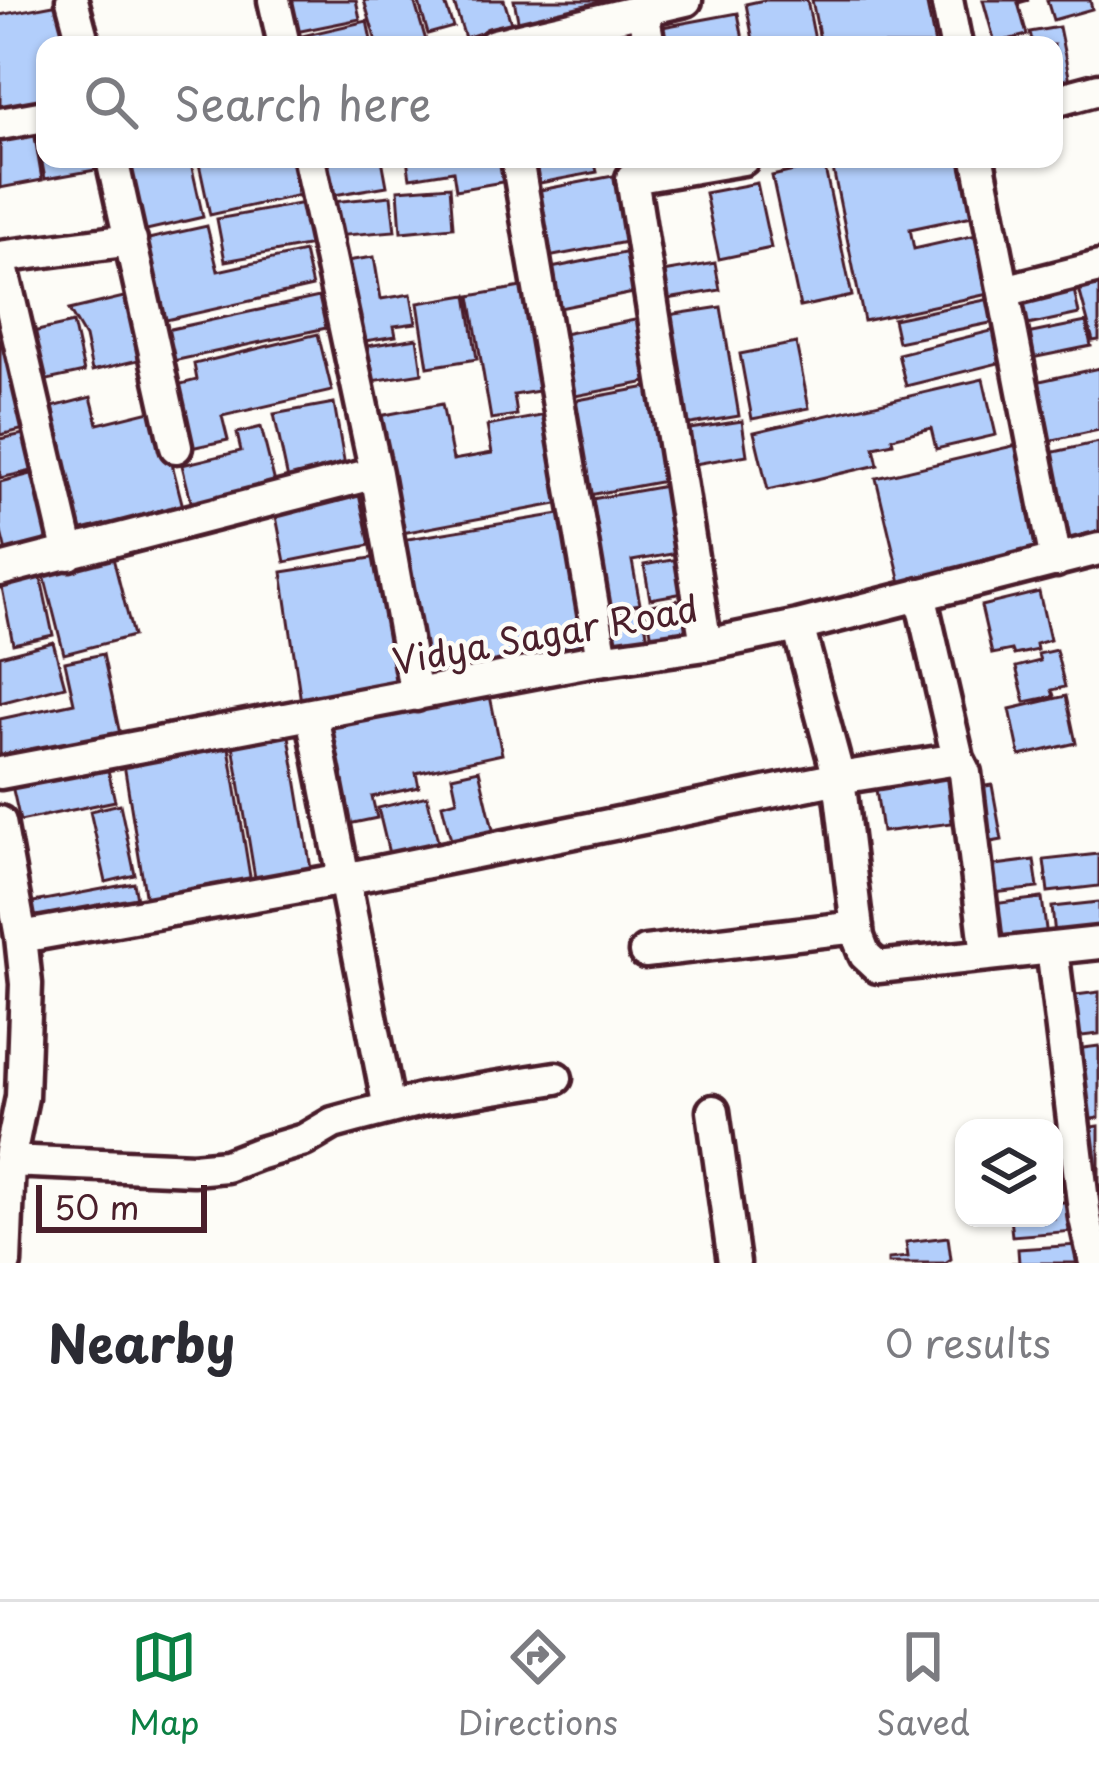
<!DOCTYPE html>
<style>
:root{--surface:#fff;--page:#f7f7f7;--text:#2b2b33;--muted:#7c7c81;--line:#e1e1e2;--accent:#0b8043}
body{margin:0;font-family:"Playpen Sans",sans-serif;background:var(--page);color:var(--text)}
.controls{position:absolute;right:36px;bottom:36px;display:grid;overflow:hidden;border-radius:24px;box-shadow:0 3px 9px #0004}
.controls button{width:108px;height:108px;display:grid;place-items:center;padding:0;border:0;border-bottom:3px solid var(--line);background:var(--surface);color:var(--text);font:60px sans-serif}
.scale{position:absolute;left:36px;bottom:30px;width:171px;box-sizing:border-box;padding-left:12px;border:6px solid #4a1f2b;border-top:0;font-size:33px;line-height:42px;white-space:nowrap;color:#4a1f2b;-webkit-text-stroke:9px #fdfcf7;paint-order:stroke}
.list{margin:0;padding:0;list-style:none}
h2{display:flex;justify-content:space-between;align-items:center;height:156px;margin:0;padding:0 48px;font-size:51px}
h2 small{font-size:39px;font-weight:400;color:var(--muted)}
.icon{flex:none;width:66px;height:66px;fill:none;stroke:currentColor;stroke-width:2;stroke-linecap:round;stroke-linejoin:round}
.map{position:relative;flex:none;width:1099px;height:1263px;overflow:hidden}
.search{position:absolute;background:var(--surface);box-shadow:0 3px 9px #0004;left:36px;right:36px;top:36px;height:132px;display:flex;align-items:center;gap:30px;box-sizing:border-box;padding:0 42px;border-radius:24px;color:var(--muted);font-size:45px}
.sheet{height:336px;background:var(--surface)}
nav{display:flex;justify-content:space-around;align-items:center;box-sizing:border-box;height:168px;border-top:3px solid var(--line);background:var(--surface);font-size:33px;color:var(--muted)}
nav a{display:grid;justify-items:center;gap:6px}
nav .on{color:var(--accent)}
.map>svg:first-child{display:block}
</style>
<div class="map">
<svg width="1099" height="1263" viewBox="0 0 1099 1263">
<rect width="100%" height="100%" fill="#fdfcf7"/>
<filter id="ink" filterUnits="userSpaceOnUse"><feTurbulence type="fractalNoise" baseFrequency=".00833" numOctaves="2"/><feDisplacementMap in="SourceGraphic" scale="24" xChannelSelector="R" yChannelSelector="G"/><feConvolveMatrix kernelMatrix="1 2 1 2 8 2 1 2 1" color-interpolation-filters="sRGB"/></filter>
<g filter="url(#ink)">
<!-- building -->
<path fill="#b2cefb" stroke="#4a1f2b" stroke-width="3" d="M293,0H356L360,19L291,33L285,2Z
M364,0H414L427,44L377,45Z
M418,0H444L453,27L428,34Z
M453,0H504L511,23L465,38Z
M514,0H642L519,25Z
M764,0H807L816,45H754L746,4Z
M812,0H926L935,45H821Z
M983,0H1029L1018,3L1027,35L995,43Z
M1047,0H1090L1092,9L1053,20Z
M64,3L72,45H45V103L0,112V15Z
M738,13L744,45H660L657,28Z
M367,21L372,45H295L293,38Z
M1059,27L1070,81L1054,84V45H1033L1030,32Z
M638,29L641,45H582L581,39Z
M33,125L42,180L0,188V131Z
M45,129V159H104L106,168L45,179L36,130Z
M121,159H190L203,217L138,232Z
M198,159H297L304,194L210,215Z
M327,159H382L387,186L334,195Z
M407,159H505L508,181L456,190L453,171L410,178Z
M530,159H594L597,172L535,184Z
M831,159H960L972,216L910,229L914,249L976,235L988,294L864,321Z
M824,164L852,296L800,307L772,176Z
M618,175L631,241L543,258L530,192Z
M757,183L771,248L719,259L705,193Z
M450,186L453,227L401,232L398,190Z
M391,196L395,231L335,236L332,202Z
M304,203L312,245L225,261L217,219Z
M207,226L218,271L304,252L312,287L162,321L144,240Z
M629,252L638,292L550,310L542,270Z
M374,257L381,299L411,294L416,323L394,326L396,336L352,343L339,262Z
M715,263L720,290L662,300L657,273Z
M1099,284V340L1093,341L1079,289Z
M1073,285L1079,314L1019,327L1012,299Z
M527,286L545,390L514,395L517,415L491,419L470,296Z
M132,295L147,358L92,371L85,337L69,310Z
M467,295L477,359L428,367L418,303Z
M319,297L326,328L164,363L157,332Z
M990,299L995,322L898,342L893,319Z
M721,307L739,416L679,426L662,316Z
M645,318L657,380L565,398L553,336Z
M1086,322L1091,346L1022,360L1017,336Z
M73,323L84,372L34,383L24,334Z
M5,327L29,428L0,435V328Z
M995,330L1003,362L906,386L898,354Z
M318,334L332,391L222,416L228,440L191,448L177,385L197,380L194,364Z
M417,338L422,373L360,383L355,348Z
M796,343L809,408L752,419L740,354Z
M1099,368V430L1044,442L1031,383Z
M983,379L996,435L936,449L931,428L892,438L893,443L874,447L878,465L768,490L754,432Z
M653,386L670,480L584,496L567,402Z
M91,397L98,424L158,409L184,511L75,539L41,410Z
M334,403L346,472L289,484L274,414Z
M442,404L453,460L492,453L487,426L546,415L562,503L397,534L374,417Z
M742,421L747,455L683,466L677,431Z
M261,427L275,483L254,488L256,497L194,513L182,465L241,451L237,433Z
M33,432L41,469L0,478V439Z
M1099,442V532L1069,539L1050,453Z
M1021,444L1046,553L902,587L876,478Z
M39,472L58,548L8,560L0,528V482Z
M671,485L683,552L632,561L640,604L601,611L581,501Z
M358,490L370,545L285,562L274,506Z
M566,513L589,654L425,681L402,540Z
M111,550L133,636L64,654L42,567Z
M378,557L397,688L301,702L282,572Z
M683,558L689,592L650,599L644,565Z
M39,569L53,635L13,644L0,577Z
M1039,592L1050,640L1036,644L1037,650L1014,655L1012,650L992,654L981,606Z
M690,598L697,636L653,644L646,606Z
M643,609L649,646L606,653L600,616Z
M53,642L65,686L0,703V656Z
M1056,650L1065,687L1052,690L1054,696L1025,702L1016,667L1040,661L1038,654Z
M103,654L121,739L0,765V719L74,703L65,662Z
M489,691L502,754L416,773L419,787L372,797L377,818L344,825L323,727Z
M1066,696L1076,743L1020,756L1010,709Z
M288,730L313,881L257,890L232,739Z
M228,741L252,889L147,906L123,758Z
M106,761L115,801L20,821L11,781Z
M479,770L496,842L454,852L442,804L457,800L452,776Z
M946,773L952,823L882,832L875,782Z
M992,785L1002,840L970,846L960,790Z
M427,796L441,854L392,866L378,808Z
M120,804L135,875L106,882L90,811Z
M1099,854V886L1048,892L1044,860Z
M1034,860L1038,888L975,895L972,868Z
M134,883L139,910L28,931L23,904Z
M1042,898L1047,937L981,945L976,906Z
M1099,902V930L1055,935L1052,907Z
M1099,992V1034L1073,1037L1068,996Z
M1099,1046V1118L1084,1120L1076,1049Z
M1099,1126V1207L1093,1208L1084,1128Z
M1072,1201L1075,1231L1012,1236L1010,1218H1054V1203Z
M948,1237L951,1259L945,1263H888V1259L908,1257L906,1242Z
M1078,1245L1079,1263H1011H1019L1018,1249Z"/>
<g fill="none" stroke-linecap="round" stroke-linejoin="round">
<!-- minor casing -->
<g stroke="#4a1f2b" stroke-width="39">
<path id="minor" d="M72,0L84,45
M274,0L284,45
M947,0L956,45
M643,12L649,45
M494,45L686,0
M1054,101L1099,89
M0,124L45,116
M112,159L176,447
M309,159L376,473L416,695
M517,159L602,659
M978,159L1056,561
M0,257L131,240
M0,258L69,554
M1004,291L1099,267
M0,570L376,473
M920,594L958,759L965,773L987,955
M798,626L839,778L858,937L865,955L878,967L1099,943
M706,645L632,178L743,159
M312,715L389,1108
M0,773L585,662L706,645L798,626L1099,549
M0,822L21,937L26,984L22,1097L9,1161L5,1263
M21,937L344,879L839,778L958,759
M1052,948L1085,1218L1095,1263
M645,952L857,927
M713,1111L734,1263
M9,1161L193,1169L226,1166L257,1154L304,1140L333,1123L355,1117L425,1099L556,1078"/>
</g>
<!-- minor -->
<use href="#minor" stroke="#fdfcf7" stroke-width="30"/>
</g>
</g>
<g text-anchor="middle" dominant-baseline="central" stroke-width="9" stroke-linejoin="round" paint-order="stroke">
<!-- street labels -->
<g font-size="36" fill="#4a1f2b" stroke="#fdfcf7">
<text transform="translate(545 633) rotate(-10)">Vidya Sagar Road</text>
</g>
</g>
</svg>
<div class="controls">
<button><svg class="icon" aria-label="layers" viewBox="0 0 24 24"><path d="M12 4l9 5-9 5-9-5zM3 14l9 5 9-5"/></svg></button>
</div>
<div class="scale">50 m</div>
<div class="search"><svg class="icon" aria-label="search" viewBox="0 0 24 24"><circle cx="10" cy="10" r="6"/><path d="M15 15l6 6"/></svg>Search here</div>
</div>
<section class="sheet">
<h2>Nearby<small>0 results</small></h2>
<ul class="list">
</ul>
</section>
<nav>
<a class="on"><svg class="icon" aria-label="map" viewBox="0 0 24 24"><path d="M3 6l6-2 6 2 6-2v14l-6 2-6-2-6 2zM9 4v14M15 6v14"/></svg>Map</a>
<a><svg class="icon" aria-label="directions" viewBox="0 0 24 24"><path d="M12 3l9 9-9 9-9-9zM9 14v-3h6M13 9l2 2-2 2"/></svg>Directions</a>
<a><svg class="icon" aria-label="saved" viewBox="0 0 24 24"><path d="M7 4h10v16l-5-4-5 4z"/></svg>Saved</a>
</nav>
